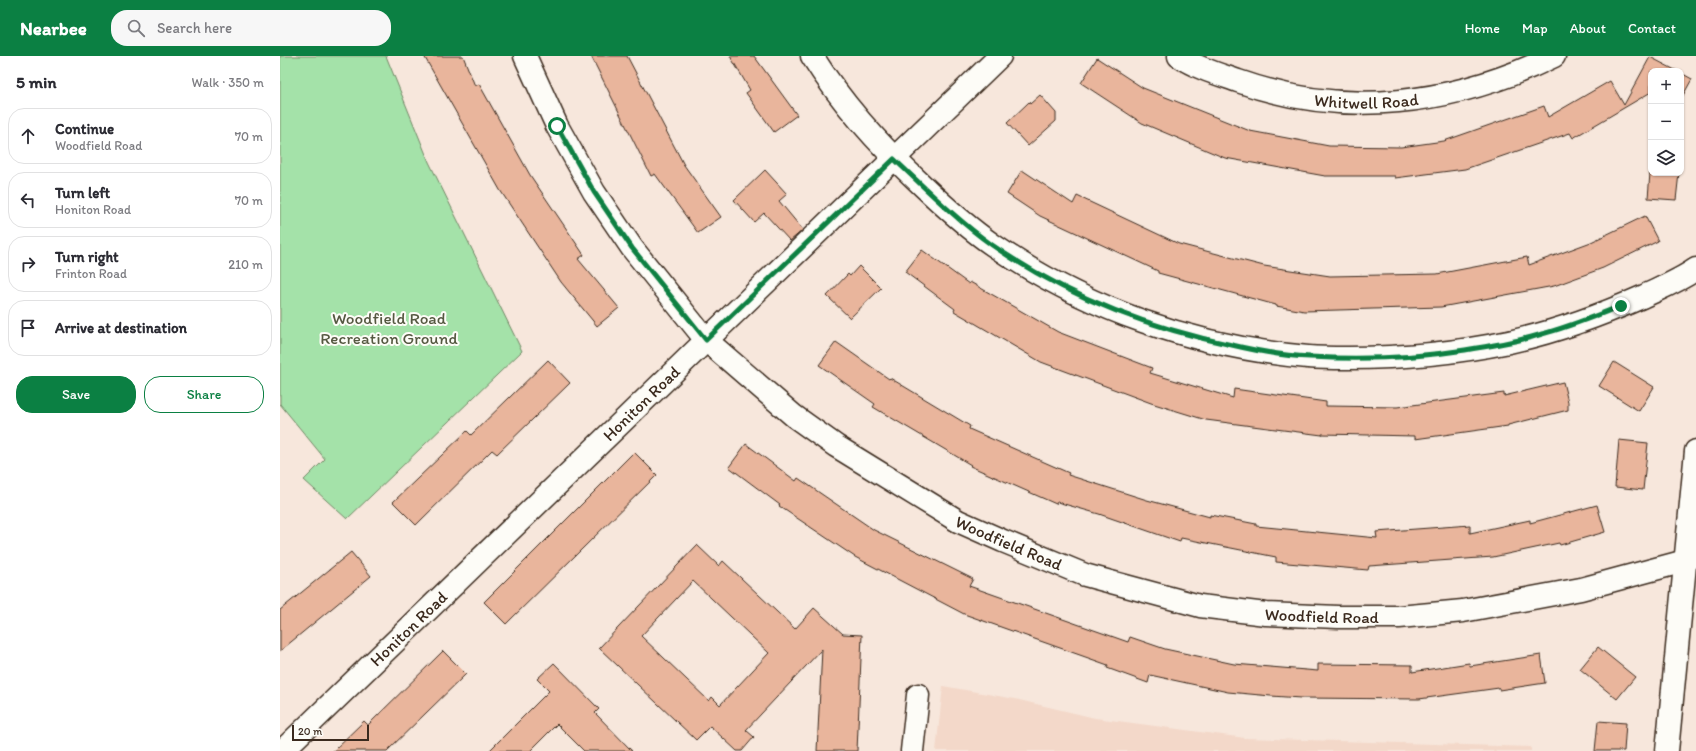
<!DOCTYPE html>
<meta charset="utf-8">
<style>
:root{--surface:#fff;--page:#f7f7f7;--text:#2b2b33;--muted:#7c7c81;--line:#e1e1e2;--accent:#0b8043}
body{margin:0;font-family:Itim,sans-serif;background:var(--page);color:var(--text)}
.controls{position:absolute;right:12px;top:12px;display:grid;overflow:hidden;border-radius:8px;box-shadow:0 1px 3px #0004}
.controls button{width:36px;height:36px;display:grid;place-items:center;padding:0;border:0;border-bottom:1px solid var(--line);background:var(--surface);color:var(--text);font:20px sans-serif}
.scale{position:absolute;left:12px;bottom:10px;width:77px;box-sizing:border-box;padding-left:4px;border:2px solid #3b2a1e;border-top:0;font-size:11px;line-height:14px;white-space:nowrap;color:#3b2a1e;-webkit-text-stroke:3px #fdfcf7;paint-order:stroke}
.stop{position:absolute;width:12px;height:12px;margin:-9px;border:3px solid #0b8043;border-radius:50%;background:#fff}
.stop.end{background:#0b8043;border-color:#fff;box-shadow:0 1px 4px #0008}
.list{margin:0;padding:0;list-style:none}
h2{display:flex;justify-content:space-between;align-items:center;height:52px;margin:0;padding:0 16px;font-size:17px}
h2 small{font-size:13px;font-weight:400;color:var(--muted)}
.list li{display:grid;grid-template-columns:26px 1fr auto;gap:12px;align-items:center;box-sizing:border-box;height:56px;margin:0 8px 8px;padding:0 8px;border:1px solid var(--line);border-radius:16px}
.list b{display:block;font-size:15px;white-space:nowrap}
.list p{margin:0;font-size:13px;white-space:nowrap;color:var(--muted)}
.list em{font-size:13px;font-style:normal;color:var(--muted)}
.actions{display:flex;gap:8px;padding:12px 16px}
.actions a{flex:1;padding:9px 0;border:1px solid var(--accent);border-radius:16px;text-align:center;font-size:14px;color:var(--accent)}
.actions .main{background:var(--accent);color:#fff}
.icon{flex:none;width:22px;height:22px;fill:none;stroke:currentColor;stroke-width:2;stroke-linecap:round;stroke-linejoin:round}
.map{position:relative;flex:none;width:1416px;height:695px;overflow:hidden}
header{display:flex;align-items:center;gap:24px;box-sizing:border-box;height:56px;padding:0 20px;background:var(--accent);color:#fff}
header strong{font-size:19px}
nav{display:flex;gap:22px;margin-inline-start:auto;font-size:14px}
.search{width:280px;height:36px;background:var(--page);display:flex;align-items:center;gap:10px;box-sizing:border-box;padding:0 14px;border-radius:16px;color:var(--muted);font-size:15px}
main{display:flex}
aside{flex:1;background:var(--surface)}
.map>svg:first-child{display:block}
</style>
<header>
<strong>Nearbee</strong>
<div class="search"><svg class="icon" aria-label="search" viewBox="0 0 24 24"><circle cx="10" cy="10" r="6"/><path d="M15 15l6 6"/></svg>Search here</div>
<nav><a>Home</a><a>Map</a><a>About</a><a>Contact</a></nav>
</header>
<main>
<aside>
<h2>5 min<small>Walk · 350 m</small></h2>
<ul class="list">
<li><svg class="icon" aria-label="ahead" viewBox="0 0 24 24"><path d="M12 20V5M6 11l6-6 6 6"/></svg><div><b>Continue</b><p>Woodfield Road</p></div><em>70 m</em></li>
<li><svg class="icon" aria-label="left" viewBox="0 0 24 24"><path d="M17 20v-9H6M10 6l-5 5 5 5"/></svg><div><b>Turn left</b><p>Honiton Road</p></div><em>70 m</em></li>
<li><svg class="icon" aria-label="right" viewBox="0 0 24 24"><path d="M7 20v-9h11M14 6l5 5-5 5"/></svg><div><b>Turn right</b><p>Frinton Road</p></div><em>210 m</em></li>
<li><svg class="icon" aria-label="arrive" viewBox="0 0 24 24"><path d="M6 21V4h12l-3 4 3 4H6"/></svg><div><b>Arrive at destination</b></div></li>
</ul>
<div class="actions"><a class="main">Save</a><a>Share</a></div>
</aside>
<div class="map">
<svg width="1416" height="695" viewBox="0 0 1416 695">
<rect width="100%" height="100%" fill="#f7e7dc"/>
<filter id="ink" filterUnits="userSpaceOnUse"><feTurbulence type="fractalNoise" baseFrequency=".025" numOctaves="2"/><feDisplacementMap in="SourceGraphic" scale="8" xChannelSelector="R" yChannelSelector="G"/><feConvolveMatrix kernelMatrix="1 2 1 2 8 2 1 2 1" color-interpolation-filters="sRGB"/></filter>
<g filter="url(#ink)">
<!-- built -->
<path fill="#f3d8c9" d="M663,630L735,643L815,662L965,682L1251,691V695H656Z"/>
<!-- green -->
<path fill="#a4e2a9" stroke="#708664" d="M0,0H106L149,106L242,295L67,463L24,424L45,403L0,348Z"/>
<!-- building -->
<path fill="#e9b59c" stroke="#3b2a1e" fill-rule="evenodd" d="M144,0H183L195,30L199,28L250,119L304,199L298,203L339,252L317,270L281,226L220,134Z
M311,0H347L404,109L441,161L418,177L375,118L371,120Z
M450,0H474L517,59L494,76L466,37L470,34Z
M1370,1L1397,15H1371V36L1293,82L1290,77L1185,113L1115,122V120H1045L945,102L862,67L801,27L817,2L863,32L970,75L1049,90L1121,91L1164,85L1264,50L1268,61L1330,25L1344,49Z
M1401,17L1412,23L1401,43Z
M760,39L776,57V65L748,90L727,67L749,46L750,48Z
M485,114L507,138L499,145L523,174L510,185L484,157L474,166L454,144Z
M742,114L793,148L797,140L899,188L984,210L1050,220L1157,218L1247,201L1249,209L1311,186L1365,160L1378,185L1323,212L1274,230L1161,251L1024,255L996,250V249L878,217V215L760,160L727,138Z
M1370,117H1399L1396,144L1368,142Z
M642,194L689,228L690,226L778,276L872,312L870,317L953,342L954,333L1046,346V350L1117,351L1224,337V340L1283,326L1288,346V354L1228,369V370L1135,383V380L1042,378V379L926,364L871,347L761,306L674,255L675,253L625,216Z
M579,210L601,232L570,262L547,240L568,218L570,220Z
M556,286L609,323L610,322L690,370L689,373L789,417L788,419L867,444L930,461V459L976,468V470L1097,482L1096,476L1190,469V477L1250,464V467L1317,449L1325,476L1280,489L1279,487L1213,501L1089,510L1088,514L996,506V501L901,482L900,486L819,458L777,446L776,448L690,410L691,409L593,351L595,348L539,309Z
M268,304L290,327L217,398L212,394L136,469L113,446L187,375L191,379Z
M1334,306L1374,331L1359,355L1319,330Z
M1339,384L1368,387L1363,434L1335,431Z
M466,388L516,425L518,422L594,474L693,523L689,530L848,586L850,581L885,593L954,608L1038,615V608L1132,609V616L1189,607L1190,610L1261,599L1265,627L1219,634V632L1139,643L1021,642L991,640L948,636L870,619L868,627L827,612L828,609L684,558L575,501L499,450L500,449L449,411Z
M354,396L377,419L226,568L204,546Z
M417,489L439,510L443,505L515,573L534,552L563,578L582,579L577,695H537L542,593L466,674L474,681L462,695H457L430,670L416,684L319,592ZM413,525L489,597L440,649L432,641L429,645L361,580Z
M71,496L91,520L0,595V554Z
M1318,591L1355,621L1337,643L1300,613Z
M163,595L186,618L107,695H53L84,665L88,669Z
M274,607L319,653L315,657L352,695H304L277,668L250,695H209L269,635L257,623Z
M1318,665L1346,667L1344,695H1315Z"/>
<g fill="none" stroke-linecap="round" stroke-linejoin="round">
<!-- minor casing -->
<g stroke="#3b2a1e" stroke-width="25">
<g id="minor">
<path id="s1" d="M245,0L277,70L314,136L352,192L426,284L514,360L556,390L678,465L723,485L805,519L920,550L986,558L1058,561H1119L1183,555L1301,533L1405,505L1416,499"/>
<path d="M532,0C562,48 602,92 643,130C665,151 687,171 713,189C806,253 915,291 1028,301C1041,302 1055,302 1068,302C1123,302 1176,297 1229,286C1275,276 1319,260 1362,241C1381,232 1399,225 1416,213"/>
<path id="s2" d="M899,0C917,12 938,18 958,25C1065,63 1173,49 1274,0"/>
<path id="s3" d="M2,695L720,0"/>
<path d="M632,695L638,639"/>
<path d="M1387,695L1416,395"/>
</g>
</g>
<!-- minor -->
<use href="#minor" stroke="#fdfcf7" stroke-width="22"/>
</g>
</g>
<g fill="none" stroke-linecap="round" stroke-linejoin="round" filter="url(#ink)">
<!-- route -->
<path stroke="#0b8043" stroke-width="5" d="M277,70L314,136L352,192L426,284L614,103C646,133 677,164 712,189C786,240 864,271 952,289C977,295 1004,300 1030,301C1082,304 1134,302 1185,294C1211,290 1237,286 1262,278C1289,271 1315,260 1341,250"/>
</g>
<g text-anchor="middle" dominant-baseline="central" stroke-width="4" stroke-linejoin="round" paint-order="stroke">
<!-- street labels -->
<g font-size="17" fill="#3b2a1e" stroke="#fdfcf7">
<text stroke="none"><textPath href="#s2" startOffset="195">Whitwell Road</textPath></text>
<text stroke="none"><textPath href="#s3" startOffset="500">Honiton Road</textPath></text>
<text stroke="none"><textPath href="#s1" startOffset="705">Woodfield Road</textPath></text>
<text stroke="none"><textPath href="#s1" startOffset="1029">Woodfield Road</textPath></text>
<text stroke="none"><textPath href="#s3" startOffset="176">Honiton Road</textPath></text>
</g>
<!-- park labels -->
<g font-size="17" fill="#555841" stroke="#fdfcf7">
<text x="109" y="262">Woodfield Road<tspan x="109" dy="20">Recreation Ground</tspan></text>
</g>
</g>
</svg>
<div class="controls">
<button>+</button>
<button>−</button>
<button><svg class="icon" aria-label="layers" viewBox="0 0 24 24"><path d="M12 4l9 5-9 5-9-5zM3 14l9 5 9-5"/></svg></button>
</div>
<div class="scale">20 m</div>
<div class="stop" style="left:277px;top:70px"></div>
<div class="stop end" style="left:1341px;top:250px"></div>
</div>
</main>
